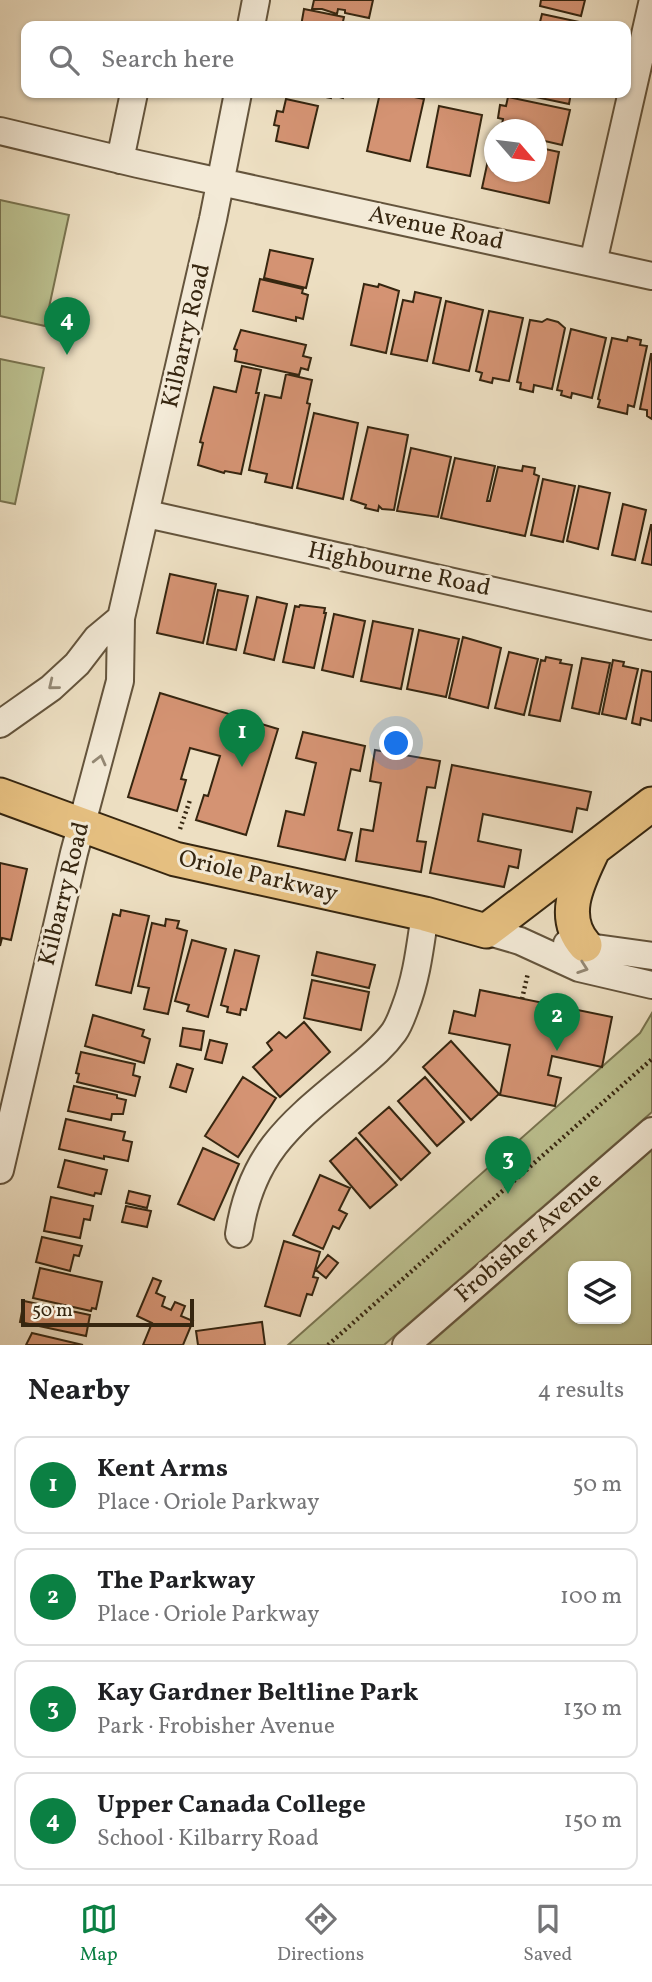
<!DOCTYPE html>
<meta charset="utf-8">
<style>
:root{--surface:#fff;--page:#f6f6f6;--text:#202124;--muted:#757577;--line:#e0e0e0;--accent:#0b8043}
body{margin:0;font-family:Vollkorn,serif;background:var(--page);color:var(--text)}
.controls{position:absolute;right:21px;bottom:21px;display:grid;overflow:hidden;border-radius:14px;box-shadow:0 2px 5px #0004}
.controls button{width:63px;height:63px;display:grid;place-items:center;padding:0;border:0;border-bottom:2px solid var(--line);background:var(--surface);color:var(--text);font:35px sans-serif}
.compass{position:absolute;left:484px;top:119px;width:63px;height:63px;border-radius:50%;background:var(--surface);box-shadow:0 2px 5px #0004;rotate:118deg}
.scale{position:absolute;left:21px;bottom:18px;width:173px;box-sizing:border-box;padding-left:7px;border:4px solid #362610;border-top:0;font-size:19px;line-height:24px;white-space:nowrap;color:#362610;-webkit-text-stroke:5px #f3ead7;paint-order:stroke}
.you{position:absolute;left:397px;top:744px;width:24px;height:24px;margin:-18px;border:5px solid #fff;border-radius:50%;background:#1a73e8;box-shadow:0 0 0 10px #1a73e833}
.badge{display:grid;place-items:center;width:46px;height:46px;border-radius:50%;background:var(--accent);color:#fff;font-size:23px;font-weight:700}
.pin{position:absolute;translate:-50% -58px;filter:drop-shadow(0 2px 4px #0008)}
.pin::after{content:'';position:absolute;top:37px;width:24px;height:21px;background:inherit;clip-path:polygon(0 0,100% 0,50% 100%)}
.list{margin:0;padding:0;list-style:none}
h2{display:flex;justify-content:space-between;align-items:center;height:91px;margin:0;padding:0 28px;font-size:30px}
h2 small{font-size:23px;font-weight:400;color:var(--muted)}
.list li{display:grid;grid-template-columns:46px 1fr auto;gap:21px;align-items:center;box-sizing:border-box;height:98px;margin:0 14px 14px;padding:0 14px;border:2px solid var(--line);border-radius:14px}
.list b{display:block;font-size:26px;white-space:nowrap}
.list p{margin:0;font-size:23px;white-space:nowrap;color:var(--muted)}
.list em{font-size:23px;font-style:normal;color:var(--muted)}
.icon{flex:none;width:38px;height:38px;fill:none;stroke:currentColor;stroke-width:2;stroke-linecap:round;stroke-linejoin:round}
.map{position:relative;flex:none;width:652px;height:1345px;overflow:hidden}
.search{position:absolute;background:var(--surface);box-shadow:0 2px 5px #0004;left:21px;right:21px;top:21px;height:77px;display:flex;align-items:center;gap:18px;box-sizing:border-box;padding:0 24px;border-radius:14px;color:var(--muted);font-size:26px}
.sheet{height:539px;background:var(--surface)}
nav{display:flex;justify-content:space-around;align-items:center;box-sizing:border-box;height:98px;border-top:2px solid var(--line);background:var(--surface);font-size:19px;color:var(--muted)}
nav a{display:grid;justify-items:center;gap:4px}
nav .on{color:var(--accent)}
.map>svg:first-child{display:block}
</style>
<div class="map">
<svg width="652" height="1345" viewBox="0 0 652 1345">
<rect width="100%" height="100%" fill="#eddfc2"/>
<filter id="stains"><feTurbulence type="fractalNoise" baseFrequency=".00286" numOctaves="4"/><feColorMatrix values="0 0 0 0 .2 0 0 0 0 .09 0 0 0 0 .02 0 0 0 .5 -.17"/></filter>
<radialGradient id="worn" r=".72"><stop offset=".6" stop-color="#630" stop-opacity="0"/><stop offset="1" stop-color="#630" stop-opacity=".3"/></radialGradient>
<!-- green -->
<path fill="#bcc190" stroke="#797450" stroke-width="2" fill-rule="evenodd" d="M0,200L69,215L45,326L0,316Z
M0,359L44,368L15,504L0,501Z
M652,1013V1112L384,1345H288L640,1033Z
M652,1150V1345H428ZM573,1266H626V1319H573Z"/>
<!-- building -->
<path fill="#d49373" stroke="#362610" stroke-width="2" d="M314,0H373L369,18L345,13V10L338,9L337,14L322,9H312Z
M541,0H585L581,16L540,6Z
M304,9L344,17L342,26H301Z
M542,14L584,23L583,26H539Z
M306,93H344L343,98L332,95L331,98Z
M380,93H395L424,99L410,161L367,151Z
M517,93H571L569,104Z
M508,97L570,110L562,145L536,139V130H501L503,119L498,118L500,105L506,106Z
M286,99L318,106L308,148L276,141L279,126L274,125L277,111L283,112Z
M439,106L482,115L470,176L427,167Z
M493,137L494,172H536V147L559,152L549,203L482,188Z
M270,250L313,259L306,288L264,278Z
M260,279L303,289L302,293L308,295L303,319L296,317V321L253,311Z
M364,284L378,287L379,284L399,291L386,353L351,345Z
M415,292L441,298L427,361L391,354L403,300L413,302Z
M446,301L483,310L469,371L433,363Z
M489,311L523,318L509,381L493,378L492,383L480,380L482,373L476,371Z
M547,319L558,322L565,328L552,389L534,385L533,392L520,389L521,383L517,382L530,320L542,322Z
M571,329L606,338L592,398L572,393L571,398L561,395L562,391L557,390Z
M241,330L306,345L303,356L311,358L308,370L301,368L299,375L235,361L237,350L234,349Z
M628,337L641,340L640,345L647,346L634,407L628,405L627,414L598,407L600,400L598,399L612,338L627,341Z
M651,354H652V419L647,416V410L640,409Z
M242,366L261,370L256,393H259L241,474L225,471L224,473L198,465L203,443L200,442L214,387L236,392Z
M286,374L312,380L307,403L310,404L292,488L265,482L267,474L249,470L265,395L281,398Z
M314,413L358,423L343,499L297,488Z
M368,427L408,435L394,510L382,509L379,506L378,511L365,508L366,505L351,500Z
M411,448L451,457L438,517L397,511Z
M455,458L495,466L487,501H490L498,467L522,471L523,466L535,468L534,474L539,476L525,536L441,518Z
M543,479L575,486L563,542L531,535Z
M579,486L610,493L598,549L567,541Z
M623,504L646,510L635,560L612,555Z
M651,525H652V565L642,563Z
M170,574L216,584L203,643L157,633Z
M218,590L248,596L236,650L207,644Z
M257,597L287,604L274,660L244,653Z
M300,605L325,608L324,613H326L314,668L283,662L295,606L299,607Z
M334,614L365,621L353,677L322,670Z
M373,621L413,629L401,689L361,681Z
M419,630L459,639L446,697L407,689Z
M463,637L501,648L488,708L449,698Z
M509,652L538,659L524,715L495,708Z
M546,657L561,660L560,663L572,665L560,721L529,715L541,660L545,661Z
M582,658L610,663L599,714L572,708Z
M613,660L624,662L623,666L638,669L626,719L602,714Z
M642,670L652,672V721L641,718L640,725L632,723Z
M160,693L278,729L246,835L196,820L204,795L208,796L220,756L190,748L181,779L186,780L177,811L128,797Z
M303,732L365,746L360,771L351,769L338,830L352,833L345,860L278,846L286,811L304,815L316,763L296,758Z
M375,750L440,761L435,788L427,787L417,841L426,842L421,872L356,861L361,829L373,831L381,783L370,781Z
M452,765L591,792L587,810L577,808L572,832L483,814L478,841L521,850L518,868L509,866L504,887L430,873Z
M0,863L27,869L11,940L2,938L0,946Z
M121,910L149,916L131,993L96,985L113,914L120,916Z
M166,919L179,921L177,928L187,931L168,1014L144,1009L149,988L138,986L152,923L165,926Z
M192,940L226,949L208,1017L187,1011L189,1005L175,1001Z
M235,950L259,956L246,1010L241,1009L240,1015L227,1012L228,1007L221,1005Z
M317,952L375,965L369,988L312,975Z
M312,980L369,992L361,1030L304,1018Z
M480,990L612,1017L602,1067L552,1056L548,1075L561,1078L555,1106L500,1095L510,1045L449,1033L454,1011L475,1016Z
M93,1015L144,1030L142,1036L150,1039L144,1063L85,1046Z
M304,1022L330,1052L280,1097L253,1067L272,1050L267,1043L279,1032L286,1038Z
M183,1028L204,1031L201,1050L180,1046Z
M210,1040L227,1044L222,1063L205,1059Z
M451,1041L499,1094L471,1120L423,1067Z
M81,1052L135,1064L133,1075L140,1077L135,1096L77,1082L79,1074L76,1073Z
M177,1064L193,1069L186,1092L170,1087Z
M243,1077L276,1098L238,1157L205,1136Z
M425,1077L464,1122L437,1146L398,1101Z
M74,1086L117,1095V1098L126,1100L123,1114H112L111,1120L68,1111Z
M389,1107L430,1153L401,1180L359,1133Z
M66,1119L125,1132L123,1140L132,1142L128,1161L104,1156V1159L59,1149Z
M356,1138L397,1185L370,1208L330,1161Z
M203,1148L239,1164L214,1220L178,1204Z
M65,1160L107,1170L101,1194L95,1193L94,1196L58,1187Z
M320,1175L350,1188L339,1210L347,1214L339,1229L333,1226L323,1249L293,1235Z
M129,1191L150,1196L147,1208L126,1203Z
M51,1197L93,1206L90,1220L84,1219L80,1238L44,1231Z
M126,1206L151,1211L147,1227L122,1222Z
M42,1237L82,1246L79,1256L74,1255L70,1271L36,1262Z
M284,1241L320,1252L313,1277L318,1278L312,1295L307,1294L300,1316L265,1306Z
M328,1255L338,1263L326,1278L316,1270Z
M40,1268L102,1282L96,1309L92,1308L91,1311L33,1298Z
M153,1278L161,1281L156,1293L165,1297L162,1306L171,1310L175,1302L185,1306L181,1316L193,1321L183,1345H143L152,1323L137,1316Z
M24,1301L90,1315L86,1336L20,1322Z
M262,1322L265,1345H198L196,1331Z
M32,1333L83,1345H26Z"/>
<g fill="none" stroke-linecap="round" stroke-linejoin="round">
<!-- minor casing -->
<g stroke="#64543c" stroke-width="30">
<path id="minor" d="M251,26L256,0
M0,131L138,164L652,276
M120,160L134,93
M593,263L652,4
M147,514L652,626
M0,724L51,688L77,664L97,638L121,618
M486,931L520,941L579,968L652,985
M567,944L652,956
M0,1170L74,853L120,681L121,618L213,219L238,93
M239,1234C251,1154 290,1124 348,1076C364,1062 381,1050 394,1032C399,1025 402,1016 405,1008C417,977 420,947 425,914
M406,1345L652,1131"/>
</g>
<!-- major casing -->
<g stroke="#362610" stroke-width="37">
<path id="major" d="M0,795L175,859L425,914L486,931L652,804
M585,945C559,916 579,880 593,850"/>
</g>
<!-- path -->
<path stroke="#362610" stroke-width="4.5" stroke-dasharray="2 3.5" stroke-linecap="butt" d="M180,829L190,800
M522,999L528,973
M328,1345L652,1059"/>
<!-- minor -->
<use href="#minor" stroke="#f3ead7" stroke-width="26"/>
<!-- major -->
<use href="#major" stroke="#e6c081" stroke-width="33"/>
</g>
<!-- one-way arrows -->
<defs><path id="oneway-chevron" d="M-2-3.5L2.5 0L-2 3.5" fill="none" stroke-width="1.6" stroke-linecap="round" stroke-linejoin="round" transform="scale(1.75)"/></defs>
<g stroke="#948874">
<use href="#oneway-chevron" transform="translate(53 685) rotate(141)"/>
<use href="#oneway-chevron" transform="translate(100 760) rotate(-76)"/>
<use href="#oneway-chevron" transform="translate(583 968) rotate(19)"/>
</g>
<g text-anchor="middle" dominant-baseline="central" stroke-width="6" stroke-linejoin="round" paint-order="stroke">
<!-- street labels -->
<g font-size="24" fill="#362610" stroke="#f3ead7">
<text transform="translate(436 229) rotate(12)">Avenue Road</text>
<text transform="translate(187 336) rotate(-77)">Kilbarry Road</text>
<text transform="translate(399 570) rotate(12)">Highbourne Road</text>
<text transform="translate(258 877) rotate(13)">Oriole Parkway</text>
<text transform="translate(65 894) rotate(-76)">Kilbarry Road</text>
<text transform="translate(529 1238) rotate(-41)">Frobisher Avenue</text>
</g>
</g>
<rect width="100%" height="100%" filter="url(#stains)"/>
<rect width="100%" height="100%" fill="url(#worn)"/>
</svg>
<div class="controls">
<button><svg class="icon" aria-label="layers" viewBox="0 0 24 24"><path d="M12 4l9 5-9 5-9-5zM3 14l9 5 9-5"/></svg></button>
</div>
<svg class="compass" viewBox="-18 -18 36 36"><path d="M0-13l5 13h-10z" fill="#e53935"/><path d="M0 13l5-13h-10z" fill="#757577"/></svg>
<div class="scale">50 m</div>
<div class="you"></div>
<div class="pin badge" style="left:242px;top:767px">1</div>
<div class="pin badge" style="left:557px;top:1051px">2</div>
<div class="pin badge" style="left:508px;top:1194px">3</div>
<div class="pin badge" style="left:67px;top:355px">4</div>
<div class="search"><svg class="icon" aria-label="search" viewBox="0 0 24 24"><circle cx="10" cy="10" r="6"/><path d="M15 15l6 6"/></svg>Search here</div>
</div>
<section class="sheet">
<h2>Nearby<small>4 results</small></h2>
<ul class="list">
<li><span class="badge">1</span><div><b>Kent Arms</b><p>Place · Oriole Parkway</p></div><em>50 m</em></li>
<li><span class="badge">2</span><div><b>The Parkway</b><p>Place · Oriole Parkway</p></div><em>100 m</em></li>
<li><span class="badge">3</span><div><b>Kay Gardner Beltline Park</b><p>Park · Frobisher Avenue</p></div><em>130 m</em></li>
<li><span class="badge">4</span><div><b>Upper Canada College</b><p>School · Kilbarry Road</p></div><em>150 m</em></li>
</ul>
</section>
<nav>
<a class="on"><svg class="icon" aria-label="map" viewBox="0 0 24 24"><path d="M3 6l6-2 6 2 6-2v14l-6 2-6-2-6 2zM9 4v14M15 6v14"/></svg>Map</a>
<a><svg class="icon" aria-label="directions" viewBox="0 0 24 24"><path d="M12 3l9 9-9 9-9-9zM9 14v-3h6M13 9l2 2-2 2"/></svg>Directions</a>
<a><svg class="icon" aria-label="saved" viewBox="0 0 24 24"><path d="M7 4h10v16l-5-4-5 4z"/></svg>Saved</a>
</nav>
